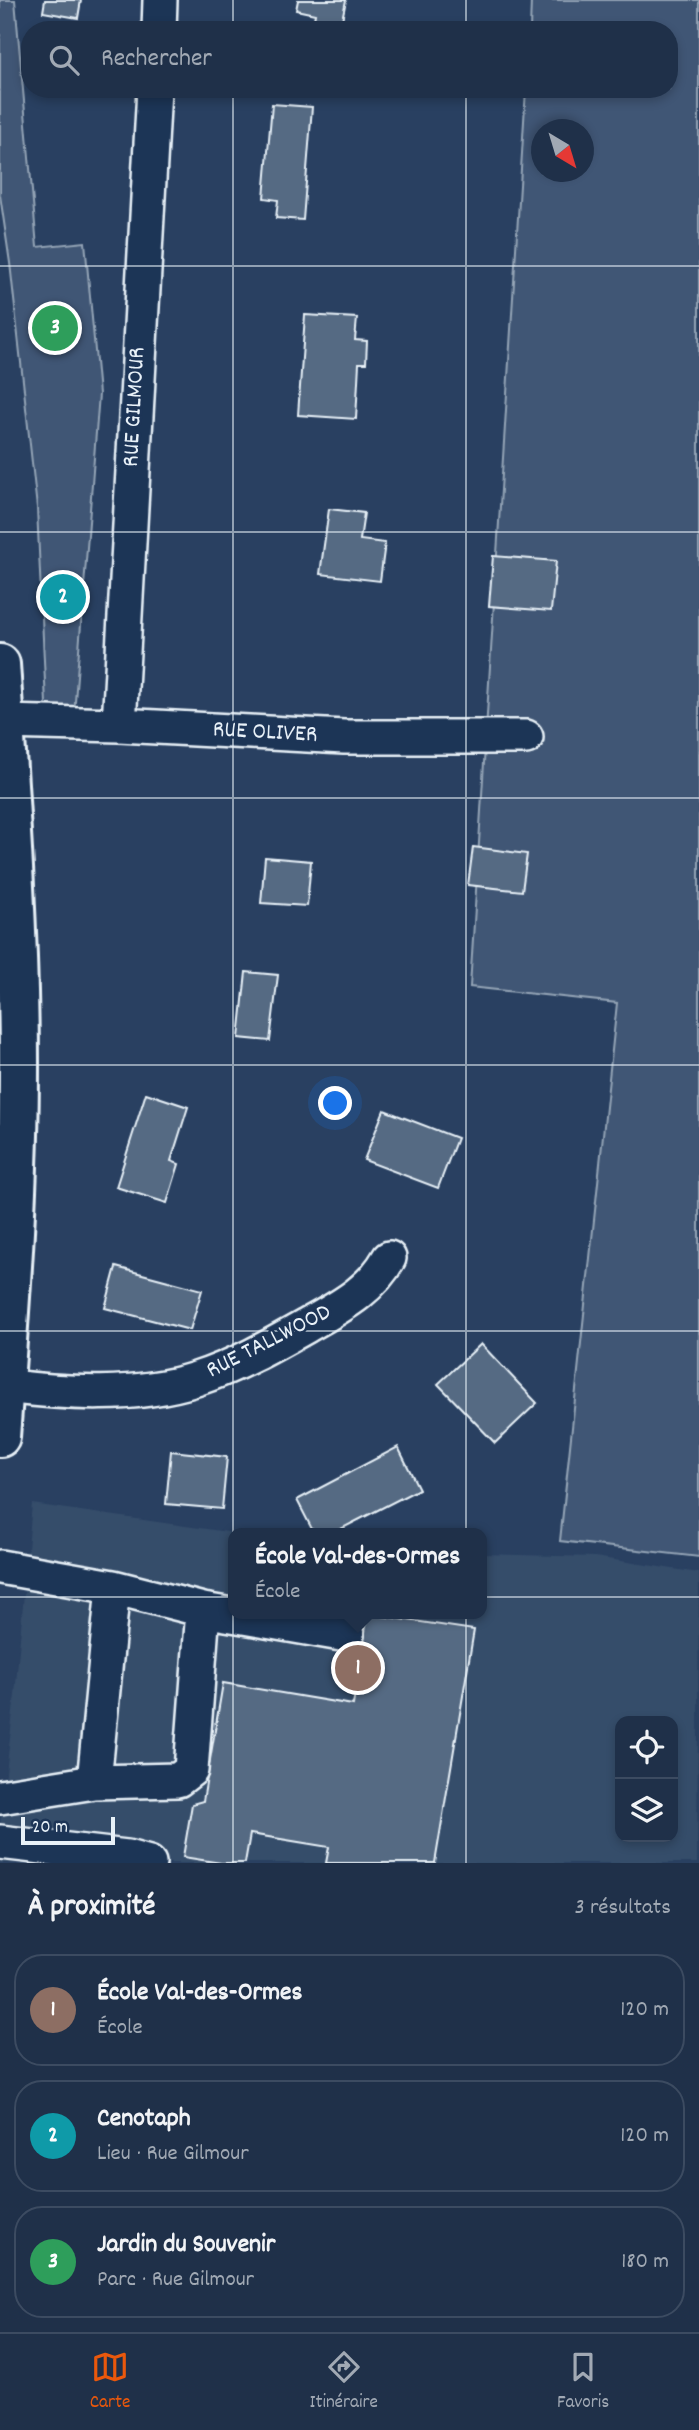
<!DOCTYPE html>
<html lang="fr">
<meta charset="utf-8">
<style>
:root{--surface:#1f3049;--page:#2c3c53;--text:#f1f3f6;--muted:#a1a9b4;--line:#3c4b61;--accent:#ea580c}
body{margin:0;font-family:Dekko,sans-serif;background:var(--page);color:var(--text)}
.controls{position:absolute;right:21px;bottom:21px;display:grid;overflow:hidden;border-radius:14px;box-shadow:0 4px 10px #0003}
.controls button{width:63px;height:63px;display:grid;place-items:center;padding:0;border:0;border-bottom:2px solid var(--line);background:var(--surface);color:var(--text);font:35px sans-serif}
.compass{position:absolute;left:531px;top:119px;width:63px;height:63px;border-radius:50%;background:var(--surface);box-shadow:0 4px 10px #0003;rotate:142deg}
.scale{position:absolute;left:21px;bottom:18px;width:94px;box-sizing:border-box;padding-left:7px;border:4px solid #e8f1f8;border-top:0;font-size:19px;line-height:24px;white-space:nowrap;color:#e8f1f8;-webkit-text-stroke:5px #1d3557;paint-order:stroke}
.you{position:absolute;left:336px;top:1104px;width:24px;height:24px;margin:-18px;border:5px solid #fff;border-radius:50%;background:#1a73e8;box-shadow:0 0 0 10px #1a73e833}
.badge{display:grid;place-items:center;width:46px;height:46px;border-radius:50%;background:var(--accent);color:#fff;font-size:23px;font-weight:700}
.pin{position:absolute;translate:-50% -50%;border:4px solid #fff;box-shadow:0 2px 7px #0006}
.popup{position:absolute;left:228px;top:1528px;width:259px;height:91px;box-sizing:border-box;display:grid;place-content:center;border-radius:14px;background:var(--surface);filter:drop-shadow(0 2px 5px #0005);font-size:23px;white-space:nowrap;color:var(--muted)}
.popup b{font-size:26px;color:var(--text)}
.popup::after{content:'';position:absolute;left:50%;top:100%;margin-left:-14px;border:14px solid transparent;border-top-color:var(--surface)}
.list{margin:0;padding:0;list-style:none}
h2{display:flex;justify-content:space-between;align-items:center;height:91px;margin:0;padding:0 28px;font-size:30px}
h2 small{font-size:23px;font-weight:400;color:var(--muted)}
.list li{display:grid;grid-template-columns:46px 1fr auto;gap:21px;align-items:center;box-sizing:border-box;height:112px;margin:0 14px 14px;padding:0 14px;border:2px solid var(--line);border-radius:28px}
.list b{display:block;font-size:26px;white-space:nowrap}
.list p{margin:0;font-size:23px;white-space:nowrap;color:var(--muted)}
.list em{font-size:23px;font-style:normal;color:var(--muted)}
.icon{flex:none;width:38px;height:38px;fill:none;stroke:currentColor;stroke-width:2;stroke-linecap:round;stroke-linejoin:round}
.map{position:relative;flex:none;width:699px;height:1863px;overflow:hidden}
.search{position:absolute;background:var(--surface);box-shadow:0 4px 10px #0003;left:21px;right:21px;top:21px;height:77px;display:flex;align-items:center;gap:18px;box-sizing:border-box;padding:0 24px;border-radius:28px;color:var(--muted);font-size:26px}
.sheet{height:469px;background:var(--surface)}
nav{display:flex;justify-content:space-around;align-items:center;box-sizing:border-box;height:98px;border-top:2px solid var(--line);background:var(--surface);font-size:19px;color:var(--muted)}
nav a{display:grid;justify-items:center;gap:4px}
nav .on{color:var(--accent)}
.map>svg:first-child{display:block}
</style>
<div class="map">
<svg width="699" height="1863" viewBox="0 0 699 1863">
<rect width="100%" height="100%" fill="#294061"/>
<filter id="ink" filterUnits="userSpaceOnUse"><feTurbulence type="fractalNoise" baseFrequency=".0143" numOctaves="2"/><feDisplacementMap in="SourceGraphic" scale="14" xChannelSelector="R" yChannelSelector="G"/><feConvolveMatrix kernelMatrix="1 2 1 2 8 2 1 2 1" color-interpolation-filters="sRGB"/></filter>
<g filter="url(#ink)">
<!-- built -->
<path fill="#364d6b" fill-rule="evenodd" d="M32,1504L234,1533V1614H482V1554L595,1557L699,1573L697,1863H0V1825L15,1695ZM620,1721H673V1837H620Z"/>
<!-- green -->
<path fill="#415774" stroke="#94a4b6" stroke-width="2" fill-rule="evenodd" d="M0,0H15L37,247L85,242L99,394L74,714L46,704L37,508L10,263L0,195Z
M531,0H699V1557L560,1541L617,1003L470,987L526,89H669V30H530ZM542,130H584V172H542Z"/>
<!-- building -->
<path fill="#556a83" stroke="#e8f1f8" stroke-width="2" d="M45,0H81L78,18L43,12Z
M298,0H346L340,30H312L315,14L296,10Z
M272,104L312,107L303,220L276,218L278,200L264,198Z
M305,315L357,318L355,340L367,341L366,363H359L356,419L298,415Z
M329,509L364,513L360,540L385,543L380,581L320,574Z
M493,556L556,561L551,611L489,606Z
M473,847L527,854L522,891L468,885Z
M265,857L311,861L307,906L261,903Z
M246,972L278,975L270,1041L239,1038Z
M146,1093L188,1107L171,1161L179,1164L167,1203L116,1187Z
M384,1110L457,1138L438,1188L364,1160Z
M116,1267L202,1290L190,1330L105,1308Z
M481,1344L537,1403L495,1443L438,1384Z
M398,1447L419,1489L333,1533H314L297,1500Z
M171,1451L227,1457L222,1509L166,1504Z
M368,1614L474,1630L435,1863H326L329,1847L250,1834L245,1863H221L183,1857L192,1804L203,1801L223,1683L353,1705Z"/>
<g fill="none" stroke-linecap="round" stroke-linejoin="round">
<!-- minor casing -->
<g stroke="#e8f1f8" stroke-width="38">
<path id="minor" d="M159,30L160,0
M4,722L119,725L344,737H526
M119,725L154,89
M4,1386C66,1394 136,1398 196,1379C236,1366 271,1346 308,1325C339,1307 371,1291 389,1258
M0,1567L113,1587L203,1610L347,1635
M113,1587L94,1782L178,1780L191,1770L203,1610
M0,1797L94,1782
M0,1842L127,1857L149,1863"/>
</g>
<!-- major casing -->
<g stroke="#e8f1f8" stroke-width="44">
<path id="major" d="M0,664C9,798 19,932 19,1066C19,1190 9,1314 0,1437"/>
</g>
<!-- minor -->
<use href="#minor" stroke="#1d3557" stroke-width="33"/>
<!-- major -->
<use href="#major" stroke="#1d3557" stroke-width="38"/>
</g>
</g>
<!-- grid -->
<path fill="none" stroke="#e8f1f8" stroke-width="2" stroke-opacity="0.55" d="M233,0V30M466,0V30M233,89V1863M466,89V1863M0,266H699M0,532H699M0,798H699M0,1065H699M0,1331H699M0,1597H699"/>
<g text-anchor="middle" dominant-baseline="central" stroke-width="5" stroke-linejoin="round" paint-order="stroke">
<!-- street labels -->
<g font-size="24" fill="#e8f1f8" stroke="#1d3557">
<text transform="translate(135 407) rotate(-87)">RUE GILMOUR</text>
<text transform="translate(265 733) rotate(3)">RUE OLIVER</text>
<text transform="translate(269 1342) rotate(-27)">RUE TALLWOOD</text>
</g>
</g>
</svg>
<div class="controls">
<button><svg class="icon" aria-label="locate" viewBox="0 0 24 24"><circle cx="12" cy="12" r="6"/><path d="M12 2v4M12 18v4M2 12h4M18 12h4"/></svg></button>
<button><svg class="icon" aria-label="layers" viewBox="0 0 24 24"><path d="M12 4l9 5-9 5-9-5zM3 14l9 5 9-5"/></svg></button>
</div>
<svg class="compass" viewBox="-18 -18 36 36"><path d="M0-13l5 13h-10z" fill="#e53935"/><path d="M0 13l5-13h-10z" fill="#a1a9b4"/></svg>
<div class="scale">20 m</div>
<div class="you"></div>
<div class="pin badge" style="left:358px;top:1668px;background:#8d6e63">1</div>
<div class="popup"><b>École Val-des-Ormes</b>École</div>
<div class="pin badge" style="left:63px;top:597px;background:#0f9aa8">2</div>
<div class="pin badge" style="left:55px;top:328px;background:#2e9e5b">3</div>
<div class="search"><svg class="icon" aria-label="search" viewBox="0 0 24 24"><circle cx="10" cy="10" r="6"/><path d="M15 15l6 6"/></svg>Rechercher</div>
</div>
<section class="sheet">
<h2>À proximité<small>3 résultats</small></h2>
<ul class="list">
<li><span class="badge" style="background:#8d6e63">1</span><div><b>École Val-des-Ormes</b><p>École</p></div><em>120 m</em></li>
<li><span class="badge" style="background:#0f9aa8">2</span><div><b>Cenotaph</b><p>Lieu · Rue Gilmour</p></div><em>120 m</em></li>
<li><span class="badge" style="background:#2e9e5b">3</span><div><b>Jardin du Souvenir</b><p>Parc · Rue Gilmour</p></div><em>180 m</em></li>
</ul>
</section>
<nav>
<a class="on"><svg class="icon" aria-label="map" viewBox="0 0 24 24"><path d="M3 6l6-2 6 2 6-2v14l-6 2-6-2-6 2zM9 4v14M15 6v14"/></svg>Carte</a>
<a><svg class="icon" aria-label="directions" viewBox="0 0 24 24"><path d="M12 3l9 9-9 9-9-9zM9 14v-3h6M13 9l2 2-2 2"/></svg>Itinéraire</a>
<a><svg class="icon" aria-label="saved" viewBox="0 0 24 24"><path d="M7 4h10v16l-5-4-5 4z"/></svg>Favoris</a>
</nav>
